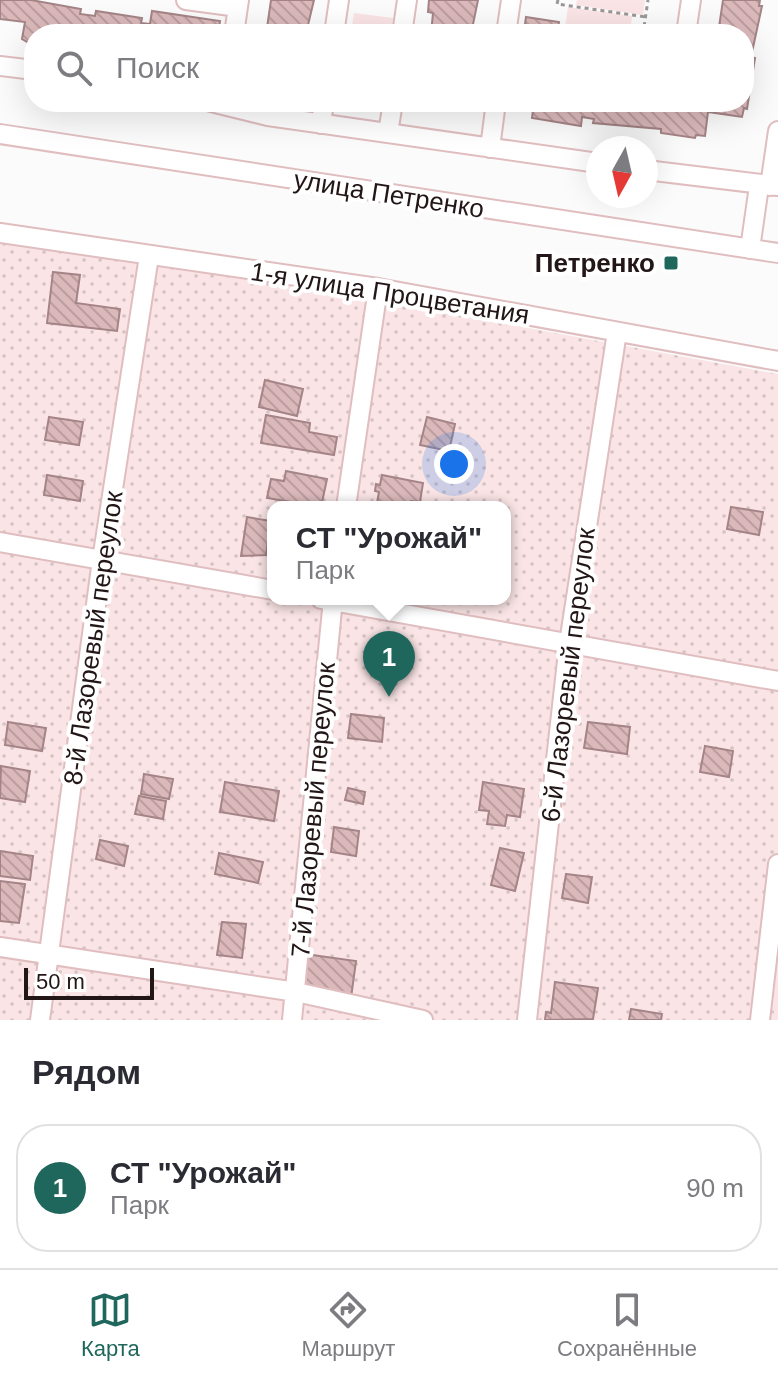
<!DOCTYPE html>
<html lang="ru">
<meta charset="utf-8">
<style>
:root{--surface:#fff;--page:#f7f7f7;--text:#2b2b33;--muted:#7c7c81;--line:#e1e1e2;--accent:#1f675c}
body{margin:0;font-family:Helvetica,sans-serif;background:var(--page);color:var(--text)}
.compass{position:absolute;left:586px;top:136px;width:72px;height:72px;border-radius:50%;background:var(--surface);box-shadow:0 8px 32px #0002;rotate:188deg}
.scale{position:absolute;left:24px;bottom:20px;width:130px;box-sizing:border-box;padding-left:8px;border:4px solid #221617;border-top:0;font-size:22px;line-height:28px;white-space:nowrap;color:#221617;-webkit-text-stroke:6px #fff;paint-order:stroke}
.you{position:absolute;left:454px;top:464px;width:28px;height:28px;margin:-20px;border:6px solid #fff;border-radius:50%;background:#1a73e8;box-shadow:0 0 0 12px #1a73e833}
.badge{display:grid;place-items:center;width:52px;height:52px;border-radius:50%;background:var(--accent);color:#fff;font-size:26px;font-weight:700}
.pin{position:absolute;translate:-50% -66px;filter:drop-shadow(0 2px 4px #0008)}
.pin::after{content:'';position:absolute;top:42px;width:28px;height:24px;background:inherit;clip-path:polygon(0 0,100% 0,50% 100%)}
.popup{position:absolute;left:267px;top:501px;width:244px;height:104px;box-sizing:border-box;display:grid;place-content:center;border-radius:16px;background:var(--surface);filter:drop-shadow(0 2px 6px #0005);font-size:26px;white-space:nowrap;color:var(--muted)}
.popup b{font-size:30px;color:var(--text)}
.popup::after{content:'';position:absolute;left:50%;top:100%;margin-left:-16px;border:16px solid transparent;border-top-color:var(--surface)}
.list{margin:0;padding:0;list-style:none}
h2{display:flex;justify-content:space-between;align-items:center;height:104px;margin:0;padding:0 32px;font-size:34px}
h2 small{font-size:26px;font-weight:400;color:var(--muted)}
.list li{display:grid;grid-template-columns:52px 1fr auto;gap:24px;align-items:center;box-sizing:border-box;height:128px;margin:0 16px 16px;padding:0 16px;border:2px solid var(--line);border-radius:32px}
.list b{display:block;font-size:30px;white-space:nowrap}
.list p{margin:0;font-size:26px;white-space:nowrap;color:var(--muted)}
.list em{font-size:26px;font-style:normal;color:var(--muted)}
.icon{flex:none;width:44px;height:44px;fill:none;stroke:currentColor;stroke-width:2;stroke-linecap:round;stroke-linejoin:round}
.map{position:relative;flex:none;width:778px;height:1020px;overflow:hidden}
.search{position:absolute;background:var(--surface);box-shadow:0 8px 32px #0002;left:24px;right:24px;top:24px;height:88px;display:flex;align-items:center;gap:20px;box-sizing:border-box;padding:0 28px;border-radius:32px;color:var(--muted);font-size:30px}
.sheet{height:248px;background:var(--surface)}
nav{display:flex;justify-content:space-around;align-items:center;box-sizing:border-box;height:112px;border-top:2px solid var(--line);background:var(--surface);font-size:22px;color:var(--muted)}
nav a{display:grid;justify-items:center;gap:4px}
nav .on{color:var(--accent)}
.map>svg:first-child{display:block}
</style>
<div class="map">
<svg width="778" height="1020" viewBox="0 0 778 1020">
<defs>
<pattern id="garden-dots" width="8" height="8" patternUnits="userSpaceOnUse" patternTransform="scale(2)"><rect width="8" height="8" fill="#fae4e5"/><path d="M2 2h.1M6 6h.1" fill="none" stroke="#d6c3c4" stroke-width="1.8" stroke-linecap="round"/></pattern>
<pattern id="building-back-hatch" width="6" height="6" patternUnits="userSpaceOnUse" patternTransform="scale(2)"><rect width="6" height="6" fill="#dbb9bb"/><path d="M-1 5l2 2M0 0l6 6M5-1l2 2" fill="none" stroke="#bc9ea0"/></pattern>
</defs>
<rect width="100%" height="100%" fill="#fbfbfb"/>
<!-- park -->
<path fill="#fae4e5" d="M577,0H645L643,15L576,5Z
M568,7L632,16L630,34H564Z
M354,13L393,18L391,34H351Z"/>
<!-- garden -->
<path fill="url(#garden-dots)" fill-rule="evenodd" d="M0,231L778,374V1020H0ZM273,507H505V599H273Z"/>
<!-- building -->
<path fill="url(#building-back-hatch)" stroke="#a48486" stroke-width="2" d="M0,0H31L81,9L80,14L95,16L96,11L142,18L141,23L150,24L152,11L220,21L218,34H34V46L22,39L25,22L0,19Z
M271,0H314L308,25L310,34H261L262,27L267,28Z
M429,0H478L471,34H431L433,13L428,12Z
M723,0H760L759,6H762L751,57L755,58L747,109L744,108L742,117L708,112L705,136L696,135L695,138L661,133V129L593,123L594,119L582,117L581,126L532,118L534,102H744V34H718Z
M526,17L559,22L557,34L524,31Z
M53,272L80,275L76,303L120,309L117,331L47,323Z
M265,380L303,389L297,416L259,407Z
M266,415L310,423L309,432L337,437L334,455L261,443Z
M49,417L83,422L79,445L45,440Z
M427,417L455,424L449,451L420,445Z
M286,471L327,479L321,507L267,498L271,479L284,481Z
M47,475L83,481L80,501L44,495Z
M382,475L423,483L420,502L411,501L410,507L377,503L379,492L375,491L376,484L380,485Z
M731,507L763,512L759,535L727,529Z
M247,517L271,521L266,555L241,556Z
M376,646L408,651L404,677L373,673Z
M351,714L384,718L382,742L348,738Z
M8,722L46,728L42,751L5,745Z
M588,722L630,727L627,754L584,748Z
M705,746L733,751L729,777L700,772Z
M1,766L30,771L25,802L0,798Z
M144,774L173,779L169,799L141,794Z
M225,782L279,791L274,821L220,812Z
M483,782L524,789L520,817L507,815L505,826L487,824L489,811L479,810Z
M348,788L365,792L363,804L345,800Z
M139,796L166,801L163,819L135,814Z
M334,827L359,831L356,856L331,852Z
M100,840L128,846L124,866L96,859Z
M500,848L524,853L515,891L491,885Z
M0,851L33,856L30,880L0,876Z
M219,853L263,862L258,883L215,874Z
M566,874L592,877L588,903L562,898Z
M0,881L25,884L19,923L0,921Z
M222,922L246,924L242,958L217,955Z
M305,954L356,961L351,998L300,990Z
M555,982L598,988L593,1019L545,1020L546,1012L551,1013Z
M631,1009L662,1014L661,1020H629Z"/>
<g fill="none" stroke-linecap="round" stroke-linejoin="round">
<!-- minor casing -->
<g stroke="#e0bec0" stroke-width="22">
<path id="minor" d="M186,0L238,7
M234,34L239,0
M334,34L339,0
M402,34L407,0
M506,34L511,0
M686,34L691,0
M0,66L34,70
M211,102L268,116L598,163
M321,124L324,102
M388,133L393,102
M0,134L778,253
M490,148L496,102
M646,170L778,186
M770,186L778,131
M0,233L378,288L778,361
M750,249L759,186
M346,507L378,288
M0,542L273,590
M321,599L778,681
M0,947L296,992L423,1020
M40,1020L102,560L149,256
M292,1020L333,599
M527,1020L569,643L617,332
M760,1020L778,864"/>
</g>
<!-- path -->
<path stroke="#9c9697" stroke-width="3" stroke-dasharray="4 4" stroke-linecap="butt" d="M558,0L557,4L646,17
M643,34L648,0"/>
<!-- minor -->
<use href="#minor" stroke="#fff" stroke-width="18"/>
</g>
<!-- markers -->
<rect fill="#1f675c" stroke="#fff" stroke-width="3" x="663" y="255" width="16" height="16" rx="4"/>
<g text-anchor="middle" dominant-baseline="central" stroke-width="8" stroke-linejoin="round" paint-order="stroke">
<!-- street labels -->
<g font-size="26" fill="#221617" stroke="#fff">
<text transform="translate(389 194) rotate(9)">улица Петренко</text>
<text transform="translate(390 293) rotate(9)">1-я улица Процветания</text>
<text transform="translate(93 638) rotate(-82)">8-й Лазоревый переулок</text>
<text transform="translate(568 675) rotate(-83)">6-й Лазоревый переулок</text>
<text transform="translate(313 810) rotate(-85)">7-й Лазоревый переулок</text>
</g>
<!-- poi labels -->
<g font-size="26" font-weight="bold" fill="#221617" stroke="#fff" text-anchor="end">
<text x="655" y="263">Петренко</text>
</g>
</g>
</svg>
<svg class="compass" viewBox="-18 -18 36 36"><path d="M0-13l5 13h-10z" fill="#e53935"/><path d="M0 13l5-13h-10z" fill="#7c7c81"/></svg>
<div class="scale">50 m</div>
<div class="you"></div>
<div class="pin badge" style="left:389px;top:697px">1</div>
<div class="popup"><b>СТ &quot;Урожай&quot;</b>Парк</div>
<div class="search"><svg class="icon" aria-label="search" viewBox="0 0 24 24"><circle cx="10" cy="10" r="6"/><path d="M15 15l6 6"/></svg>Поиск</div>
</div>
<section class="sheet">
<h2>Рядом<small></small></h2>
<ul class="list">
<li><span class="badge">1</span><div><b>СТ &quot;Урожай&quot;</b><p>Парк</p></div><em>90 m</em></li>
</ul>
</section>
<nav>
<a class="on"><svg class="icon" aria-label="map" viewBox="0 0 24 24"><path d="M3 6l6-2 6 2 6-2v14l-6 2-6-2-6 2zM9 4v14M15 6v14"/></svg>Карта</a>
<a><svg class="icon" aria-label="directions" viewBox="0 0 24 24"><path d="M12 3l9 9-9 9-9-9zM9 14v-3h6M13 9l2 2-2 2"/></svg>Маршрут</a>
<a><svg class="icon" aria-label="saved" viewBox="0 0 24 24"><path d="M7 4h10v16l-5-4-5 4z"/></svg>Сохранённые</a>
</nav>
